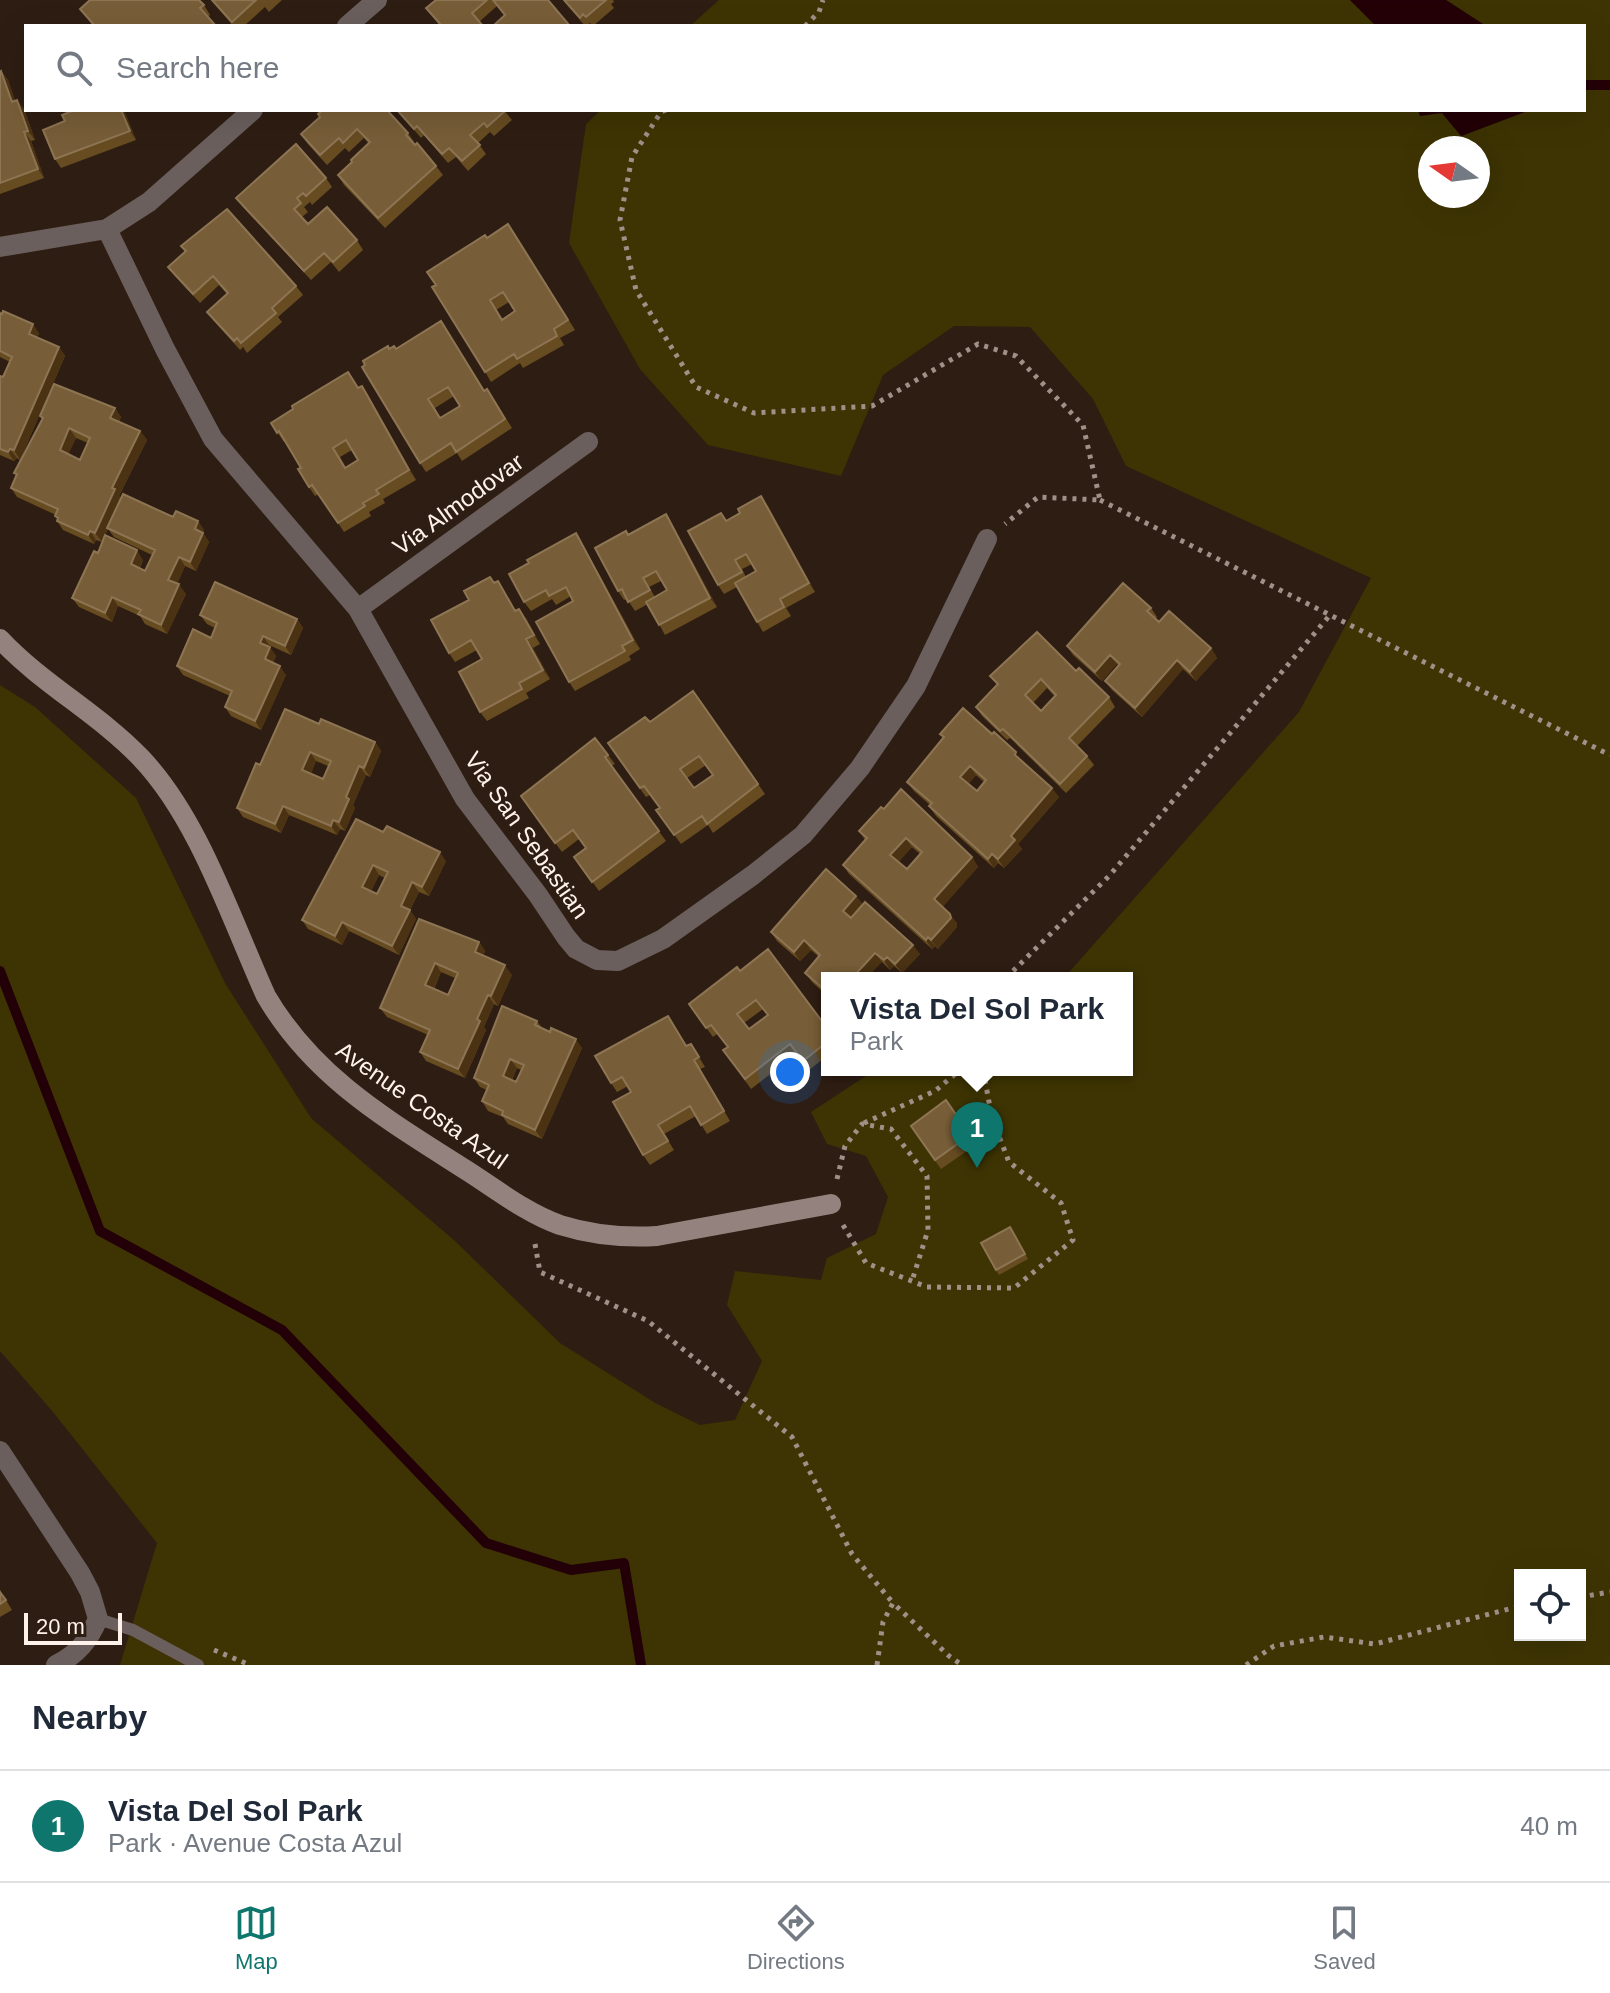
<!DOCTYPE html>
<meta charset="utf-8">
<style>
:root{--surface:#fff;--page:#f2f2f3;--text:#1f2937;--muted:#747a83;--line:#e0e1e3;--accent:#0f766e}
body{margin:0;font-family:Helvetica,sans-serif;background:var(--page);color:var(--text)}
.controls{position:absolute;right:24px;bottom:24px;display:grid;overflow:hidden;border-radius:0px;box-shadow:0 8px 32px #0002}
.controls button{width:72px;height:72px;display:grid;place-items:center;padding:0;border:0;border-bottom:2px solid var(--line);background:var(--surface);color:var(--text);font:40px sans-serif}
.compass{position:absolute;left:1418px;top:136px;width:72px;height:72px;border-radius:50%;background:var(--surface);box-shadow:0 8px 32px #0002;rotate:284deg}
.scale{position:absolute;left:24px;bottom:20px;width:98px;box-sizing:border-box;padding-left:8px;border:4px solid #fff2eb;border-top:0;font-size:22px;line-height:28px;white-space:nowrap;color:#fff2eb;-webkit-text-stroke:6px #2e1d12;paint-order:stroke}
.you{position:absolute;left:790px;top:1072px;width:28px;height:28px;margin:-20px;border:6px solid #fff;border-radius:50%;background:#1a73e8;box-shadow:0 0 0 12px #1a73e833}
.badge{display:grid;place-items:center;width:52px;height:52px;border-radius:50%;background:var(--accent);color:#fff;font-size:26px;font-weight:700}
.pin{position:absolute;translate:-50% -66px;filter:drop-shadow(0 2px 4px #0008)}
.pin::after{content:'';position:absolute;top:42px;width:28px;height:24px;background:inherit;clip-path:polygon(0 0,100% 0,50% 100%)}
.popup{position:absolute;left:821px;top:972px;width:312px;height:104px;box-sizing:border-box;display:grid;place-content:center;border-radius:0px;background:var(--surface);filter:drop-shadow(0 2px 6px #0005);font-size:26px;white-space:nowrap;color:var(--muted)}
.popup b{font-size:30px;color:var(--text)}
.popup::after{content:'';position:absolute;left:50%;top:100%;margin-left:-16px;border:16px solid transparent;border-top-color:var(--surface)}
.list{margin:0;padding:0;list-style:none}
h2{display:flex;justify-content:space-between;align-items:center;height:104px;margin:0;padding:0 32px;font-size:34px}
h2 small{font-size:26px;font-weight:400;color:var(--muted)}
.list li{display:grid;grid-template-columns:52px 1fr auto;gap:24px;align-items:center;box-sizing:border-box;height:112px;padding:0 32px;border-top:2px solid var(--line)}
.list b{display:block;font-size:30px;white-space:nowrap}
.list p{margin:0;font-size:26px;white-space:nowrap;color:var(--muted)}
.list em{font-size:26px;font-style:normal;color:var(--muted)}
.icon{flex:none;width:44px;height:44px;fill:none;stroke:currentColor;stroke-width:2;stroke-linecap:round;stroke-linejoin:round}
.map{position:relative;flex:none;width:1610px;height:1665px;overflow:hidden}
.search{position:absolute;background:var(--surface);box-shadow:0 8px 32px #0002;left:24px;right:24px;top:24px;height:88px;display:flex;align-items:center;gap:20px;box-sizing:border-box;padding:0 28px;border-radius:0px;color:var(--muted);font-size:30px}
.sheet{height:216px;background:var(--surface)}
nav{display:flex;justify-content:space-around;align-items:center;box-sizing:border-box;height:112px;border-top:2px solid var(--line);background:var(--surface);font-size:22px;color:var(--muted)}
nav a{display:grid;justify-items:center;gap:4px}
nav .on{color:var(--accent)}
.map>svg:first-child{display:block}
</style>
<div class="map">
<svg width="1610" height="1665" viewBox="0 0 1610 1665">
<rect width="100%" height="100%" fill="#2e1d12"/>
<!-- green -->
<path fill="#3e3403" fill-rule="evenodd" d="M719,0H1350L1376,26H690Z
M1446,0H1610V1665H120L157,1543L53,1412L0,1351V685L35,707L136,798L225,983L311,1118L455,1241L560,1343L657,1404L700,1425L735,1420L762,1361L727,1305L735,1271L821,1280L827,1258L876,1234L888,1197L866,1156L827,1144L811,1112L875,1070H1127V978H1064L1299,712L1371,578L1126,466L1093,399L1030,327L954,326L883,375L841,476L708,445L640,369L569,243L586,124L601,110H1418L1421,115L1442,113L1462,136L1530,110H1584V26H1486ZM1430,148H1478V196H1430ZM1520,1575H1580V1635H1520Z"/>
<!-- water -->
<path fill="#230007" d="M1350,0H1446L1486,26H1376Z
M1418,110H1530L1461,136L1442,113L1420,116Z"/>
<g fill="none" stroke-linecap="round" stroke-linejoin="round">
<!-- stream -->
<path stroke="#230007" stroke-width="10" d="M1584,85H1610
M0,971L100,1231L282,1330L486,1543L571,1570L624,1563L641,1665"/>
<!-- path -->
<path stroke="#9f9088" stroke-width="5" stroke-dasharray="4 6" stroke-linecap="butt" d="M805,26L819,12L823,0
M666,110L661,112L632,157L620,220L636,290L696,387L754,413L872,406L978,344L1016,356L1083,425L1100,500L1038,497L1005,524
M1100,500L1610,755
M1006,978L1110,875L1330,615
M864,1123L935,1091L960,1070
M837,1179L845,1146L862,1124L891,1129L927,1176L928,1230L912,1281
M843,1225L866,1263L927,1287L1014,1288L1073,1240L1061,1203L1009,1162L992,1118L983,1070
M535,1244L540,1272L648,1321L792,1437L852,1554L893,1603
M1580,1597L1610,1592
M214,1650L250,1665
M877,1665L883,1622L893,1603L949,1656L962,1665
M1246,1665L1274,1646L1324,1637L1375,1644L1520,1606"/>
<!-- lane -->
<path stroke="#6a5f5d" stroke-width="12" d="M98,1619L133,1630L198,1665"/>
<!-- street -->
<path stroke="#6a5f5d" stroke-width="20" d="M347,26L377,0
M107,229L165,349L213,439L358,609L465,799L538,895L566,937L576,949L597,960L618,961L663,939L753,875L803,835L860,768L916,686L987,539
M0,247L107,229L149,202L253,110
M358,609L588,442
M0,1451L80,1573L90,1592L98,1619C88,1641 78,1654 56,1665"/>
<!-- secondary -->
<path stroke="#93827e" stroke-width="20" d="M0,639C42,684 98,713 141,758C199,819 231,919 266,996C314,1078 388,1120 466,1170C496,1189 526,1213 560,1225C592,1235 624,1238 657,1236L831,1204"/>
</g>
<!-- wall -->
<path fill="#674c22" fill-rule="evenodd" d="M211,0H282L269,12L265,7L244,26H233Z
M436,0H548L505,16L497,6L479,22L483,26H440L426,8Z
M563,0H613L614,2L611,4L614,8L593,26L590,23L585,26Z
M204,5L210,15L208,17L216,26H93L80,9Z
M1,71L8,80L15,101L24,109L35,140L31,141L44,178L0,194V72Z
M124,110L136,140L61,168L55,159L65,121Z
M397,110H504L512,120L494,136L490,132L478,143L486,154L468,171L456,157L448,163L424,135L421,138Z
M320,117L408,133L414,142L413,143L436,166L443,175L385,228L344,185L338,175L352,162L369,144L364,138L349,152L345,148L327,165L307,143L301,134Z
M326,178L332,187L312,205L310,202L304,207L308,212L302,217L308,224L357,240L363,250L339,272L331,262L311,280L243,207L236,198Z
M508,224L575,330L560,338L564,345L523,368L520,363L491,382L436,285ZM509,302L515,311L502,319L496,310Z
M181,246L296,286L303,295L278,317L282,322L247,353L243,347L240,350L214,321L207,312L227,294L219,285L200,303L175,276L168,267L185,252Z
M0,313L39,333L37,338L59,347L65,356L20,460L17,458L14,461L0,455V376L3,377L10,362L0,357Z
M441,321L485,391L494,399L512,428L462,461L457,453L426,472L420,463L390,349H396ZM454,396L460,406L440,418L435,408Z
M359,388L368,395L416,480L383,499L385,503L369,512L371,516L344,532L319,494L315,496L309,487L301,468L285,441L284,442L271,423ZM352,450L358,460L346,468L340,457Z
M115,408L121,417L119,422L140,431L147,440L119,496L121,498L173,517L198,521L204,530L203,533L209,542L196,571L185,566L177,584L186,594L167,634L145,624L140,616L118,606L112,622L79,607L72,598L98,553L143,560L140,568L145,571L152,555L114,537L108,529L102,542L96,540L94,544L63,530L57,521V519L56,515L17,497L11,488L16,476L14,473L42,419L40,416ZM76,438L88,443L80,460L68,454Z
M768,506L815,592L786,608L791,616L763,632L737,587L724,594L718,585L721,513L727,521ZM752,564L756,571L746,577L742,569Z
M666,514L672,524L717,607L665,635L648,604L635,611L627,599L624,600L618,591L628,535ZM661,581L667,590L655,597L649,587Z
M576,533L582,543L640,649L629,656L631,660L575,691L569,682L573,601L571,596L556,605L552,599L531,611L524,602L529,563Z
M498,581L516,611L526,618L540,644L533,648L550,679L526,693L529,698L487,721L480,712L482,659L477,650L455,662L449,653L469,600Z
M1151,608L1157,617L1155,619L1159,622L1211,648L1217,658L1196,681L1183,669L1142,717L1112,690L1105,681L1119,666L1117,664L1102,681L1073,655L1067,646Z
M200,615L297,619L303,628L291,655L269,645V647L276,656L273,663L286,675L261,730L231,716L225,707L230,696L183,675L177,666L211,638L215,628L207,624Z
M1076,671L1109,697L1115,707L1077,746L1087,756L1094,765L1066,793L1010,738L1007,740L982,716L976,707L997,685L990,676ZM1047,688L1055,697L1041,711L1033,703Z
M693,691L765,794L713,833L708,825L681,844L656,810L660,808L650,795L646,797L608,743L650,722ZM706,765L713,775L694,788L687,778Z
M319,724L375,742L381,751L370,777L366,775L353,805L355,808L345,831L340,829L337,835L289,815L281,833L243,817L237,808L260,765ZM316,761L328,766L323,779L311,773Z
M940,734L1023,762L1059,797L1018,844L1022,849L1004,868L998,863L994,868L936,816L929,806L930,805L914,791L907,782L943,738ZM976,775L984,782L977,791L968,784Z
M595,738L615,764L611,766L666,841L599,891L574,857L586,848L579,839L562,852L521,796Z
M881,807L972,857L978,867L942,907L957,923V927L938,949L935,946L932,949L849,874L843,865L865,840L859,831ZM912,847L920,854L907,869L898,862Z
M356,819L446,861L429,896L419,892L410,910L416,919L399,955L349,931L342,945L308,929L302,920ZM379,875L385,878L377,894L371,891Z
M856,896L863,905L920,954L902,973L894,966L890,970L882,962L827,978V996L812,982L805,973L819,957L811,950L800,961L777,941L771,932Z
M419,919L479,942L485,951L483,956L512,975L498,1006L494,1004L484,1027L486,1030L465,1078L426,1061L420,1052L428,1035L387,1017L380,1008ZM441,972L455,978L448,995L434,989Z
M740,971L827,1028V1056L809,1070L796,1054L751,1089L723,1050L727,1047L717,1034L713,1037L689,1004ZM763,1009L767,1015L749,1029L744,1023Z
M668,1016L687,1046L691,1044L705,1067L700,1069L730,1121L707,1134L696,1116L664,1134L674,1150L650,1165L643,1155L631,1092L628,1086L617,1092L611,1083Z
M537,1021L542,1028L582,1048L542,1139L508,1124L503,1117L488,1111L482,1101L487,1090L480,1087L474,1078ZM517,1068L521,1070L516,1082L512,1080Z
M946,1100L977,1144L941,1169L911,1126Z
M1010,1227L1028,1259L999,1275L996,1270Z
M0,1590L12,1610L0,1617Z"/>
<!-- shaded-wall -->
<path fill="#4a3213" d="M1,71L8,80L19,111L12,102Z
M17,100L24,109L35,140L28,131Z
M121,110H124L136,140L130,131Z
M24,132L31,141L44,178L38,169Z
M33,324L39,333L35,343L29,334Z
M59,347L65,356L20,460L14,450Z
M362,386L368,395L416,480L409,470Z
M115,408L121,417L116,427L110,418Z
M69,428L76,438L66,460L60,450Z
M140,431L147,440L119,496L121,498L102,542L95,533L112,488Z
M10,449L17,458L14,461L8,452Z
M761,496L768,506L815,592L809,583Z
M666,514L672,524L717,607L710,598Z
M198,521L204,530L203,533L209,542L196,571L190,562L195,529Z
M90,531L96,540L94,544L88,535Z
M576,533L582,543L640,649L633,640Z
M137,550L143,560L137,573L131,564Z
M179,557L185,566L175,589L168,580Z
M179,584L186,594L167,634L161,625Z
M112,597L118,606L112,622L105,613Z
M519,609L526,618L540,644L534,635Z
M297,619L303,628L291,655L285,646Z
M263,636L269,645L266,652L260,643Z
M526,639L533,648L550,679L543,670Z
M270,647L276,656L271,668L265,659Z
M1211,648L1217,658L1196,681L1190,672Z
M1110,655L1117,664L1102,681L1095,672Z
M1177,660L1183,669L1142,717L1135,708Z
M280,666L286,675L261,730L255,721Z
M375,742L381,751L370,777L364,768Z
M310,752L316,761L309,779L302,770Z
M359,766L366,775L353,805L355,808L345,831L339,822L346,797Z
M970,766L976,775L967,786L960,777Z
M1052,788L1059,797L1018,844L1022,849L1004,868L998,859L1011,836Z
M283,806L289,815L281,833L275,824Z
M333,820L340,829L337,835L331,826Z
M906,838L912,847L897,864L890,855Z
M440,852L446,861L429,896L422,887Z
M992,854L998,863L994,868L988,859Z
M972,857L978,867L941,909L934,899Z
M373,865L379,875L369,896L362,887Z
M412,882L419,892L407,915L401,906Z
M856,896L863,905L850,920L843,911Z
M410,910L416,919L399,955L392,946Z
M950,914L957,923V927L938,949L931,940Z
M342,922L349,931L342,945L335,936Z
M928,937L935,946L932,949L926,940Z
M804,940L811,950L800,961L794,952Z
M479,942L485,951L481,961L475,952Z
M913,945L920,954L902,973L895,964Z
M875,953L882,962L867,978H854Z
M887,957L894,966L890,970L884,960Z
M435,963L441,972L431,994L425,985Z
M505,965L512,975L498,1006L491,996Z
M488,995L494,1004L484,1027L486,1030L465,1078L458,1069Z
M576,1039L582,1048L542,1139L535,1130Z
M510,1059L517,1068L509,1085L503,1076Z"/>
<!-- building -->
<path fill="#785e38" stroke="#8d7554" stroke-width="2" fill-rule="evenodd" d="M90,0H199L204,5L200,8L216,26H95L80,9Z
M212,0H256L232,22Z
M436,0H487L472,13L483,26H442L426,8Z
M493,0H548L570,26H493L505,15Z
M564,0H606L586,17L583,14L580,18Z
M1,71L12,102L17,100L28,131L24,132L38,169L0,183V72Z
M74,110H121L130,131L55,159L43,130L65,121L62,115Z
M323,110H387L408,133L406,135L415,145L417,143L436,166L378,218L338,175L352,162L351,160L370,142L357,129L343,143L339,138L320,155L301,134L320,117L318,114Z
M397,110H504L505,111L487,127L484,123L470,135L480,145L462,161L449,148L442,154L417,126L414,129Z
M296,144L326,178L306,196L303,193L297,198L301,203L294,209L308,224L327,207L357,240L333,262L324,253L304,271L236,198Z
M227,209L296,286L272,308L276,313L241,343L237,338L234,341L207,312L228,293L213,276L193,294L168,267L186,251L181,246Z
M508,224L568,320L554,329L557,336L517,359L514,354L485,372L432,287L436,285L427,272L485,235L487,238ZM503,292L515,311L502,320L490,300Z
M3,311L33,324L29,334L59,347L14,450L10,449L8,452L0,449V376L3,377L12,357L0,351V313L2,314Z
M441,321L484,391L487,389L505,419L456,452L451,443L420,463L362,367L365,365L363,361L388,346L389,349L394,346L396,349ZM448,387L460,406L440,418L428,399Z
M348,372L358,388L362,386L409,470L376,490L379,494L363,503L365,506L338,523L312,485L309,487L298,469L301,468L279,431L277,433L271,423L293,409L292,406ZM346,440L358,460L345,468L333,448Z
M54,384L115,408L110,418L140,431L112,488L115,489L95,533L90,531L88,535L57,521L58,518L55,516L58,509L11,488L17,474L14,473L43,418L40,416ZM69,428L90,438L80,460L60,450Z
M123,494L173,517L176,511L198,521L195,529L203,533L190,562L179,557L168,580L179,584L161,625L138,614L141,610L112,597L105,613L72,598L94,551L98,553L105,535L137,550L131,564L145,571L155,550L107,528Z
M761,496L809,583L780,599L784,607L757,622L735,583L756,571L746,554L735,560L742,572L718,585L688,531L721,513L726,521L740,513L738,509Z
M666,514L710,598L659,625L646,602L667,590L656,571L643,578L650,590L628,602L622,589L618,591L595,548L626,531L628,535Z
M576,533L633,640L622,646L625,651L569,682L536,622L573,601L566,587L549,596L546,590L524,602L509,574L529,563L527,560Z
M490,577L494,583L498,581L515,611L519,609L534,635L526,639L543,670L519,683L522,689L480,712L459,672L482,659L471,640L449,653L431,620L469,600L464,591Z
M215,582L297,619L285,646L263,636L260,643L270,647L265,659L280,666L255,721L225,707L232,691L177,666L193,629L211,638L217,623L200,615Z
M1123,583L1151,608L1147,611L1159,622L1169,611L1211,648L1190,672L1177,660L1135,708L1105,681L1120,664L1110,655L1095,672L1067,646Z
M1037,632L1076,671L1079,668L1109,697L1069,738L1087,756L1060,784L1003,729L1000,731L976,707L998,684L990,676ZM1041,679L1056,695L1041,711L1025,695Z
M693,691L758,784L707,824L702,816L674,835L656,810L660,808L644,786L640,788L608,743L645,717L650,722ZM699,756L713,775L694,788L680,769Z
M963,708L992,734L994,732L1016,752L1015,755L1052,788L1011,836L1015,840L998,859L992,854L988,859L929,806L932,803L907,782L944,737L940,734ZM970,766L986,780L977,791L960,777Z
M285,709L319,724L321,719L375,742L364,768L359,766L346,797L349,799L339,822L333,820L331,826L283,806L275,824L237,808L256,763L260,765ZM310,752L331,761L323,779L302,770Z
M595,738L608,755L605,757L659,831L592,882L574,857L586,848L573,830L555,843L521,796Z
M901,789L972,857L934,899L950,914L951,918L931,940L928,937L926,940L843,865L867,838L859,831L881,807L884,809ZM906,838L922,852L907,869L890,855Z
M356,819L383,832L387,826L440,852L422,887L412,882L401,906L410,910L392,946L342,922L335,936L302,920ZM373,865L388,872L377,894L362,887Z
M826,869L856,896L843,911L851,918L865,902L913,945L895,964L887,957L884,960L875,953L853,977L854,978H827V992L805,973L820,955L804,940L794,952L771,932Z
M419,919L479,942L475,952L505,965L491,996L488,995L477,1019L480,1021L458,1069L420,1052L430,1030L380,1008ZM435,963L458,973L448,995L425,985Z
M768,949L827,1028V1042L803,1061L790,1044L745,1079L723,1050L728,1047L711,1025L706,1028L689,1004L737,967L740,971ZM756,1000L768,1015L749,1029L737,1014Z
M502,1006L537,1021L535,1025L550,1032L551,1028L576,1039L535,1130L502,1115L503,1111L482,1101L489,1085L474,1078ZM510,1059L524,1065L516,1082L503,1076Z
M668,1016L686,1046L691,1044L699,1057L694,1060L724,1111L701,1125L690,1106L658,1125L668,1141L643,1155L613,1102L631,1092L622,1077L611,1083L595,1056Z
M946,1100L970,1135L935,1160L911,1126Z
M1010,1227L1025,1254L996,1270L981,1243Z
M0,1592L6,1600L0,1604Z"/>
<g text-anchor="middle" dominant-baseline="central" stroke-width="8" stroke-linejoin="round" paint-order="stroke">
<!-- street labels -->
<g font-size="24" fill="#fff2eb" stroke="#2e1d12">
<text transform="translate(458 504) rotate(-36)">Via Almodovar</text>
<text transform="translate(527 835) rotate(55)">Via San Sebastian</text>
<text transform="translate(422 1105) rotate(35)">Avenue Costa Azul</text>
</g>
</g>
</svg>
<div class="controls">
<button><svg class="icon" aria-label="locate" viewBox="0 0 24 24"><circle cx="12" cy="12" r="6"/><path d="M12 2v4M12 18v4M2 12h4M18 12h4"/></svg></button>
</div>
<svg class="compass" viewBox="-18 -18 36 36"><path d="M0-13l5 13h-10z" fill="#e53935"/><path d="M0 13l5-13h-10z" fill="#747a83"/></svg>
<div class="scale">20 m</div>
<div class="you"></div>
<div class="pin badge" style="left:977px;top:1168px">1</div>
<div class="popup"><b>Vista Del Sol Park</b>Park</div>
<div class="search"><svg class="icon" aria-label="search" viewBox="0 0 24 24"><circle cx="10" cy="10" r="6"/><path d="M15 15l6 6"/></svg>Search here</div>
</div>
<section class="sheet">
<h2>Nearby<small></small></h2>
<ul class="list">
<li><span class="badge">1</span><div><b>Vista Del Sol Park</b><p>Park · Avenue Costa Azul</p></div><em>40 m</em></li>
</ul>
</section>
<nav>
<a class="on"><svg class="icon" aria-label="map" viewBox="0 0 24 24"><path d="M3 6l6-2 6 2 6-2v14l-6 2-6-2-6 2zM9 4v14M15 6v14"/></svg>Map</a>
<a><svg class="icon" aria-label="directions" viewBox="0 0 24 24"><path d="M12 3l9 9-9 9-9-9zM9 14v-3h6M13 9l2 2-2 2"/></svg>Directions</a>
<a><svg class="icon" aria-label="saved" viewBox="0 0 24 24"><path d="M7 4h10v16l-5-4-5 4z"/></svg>Saved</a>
</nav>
